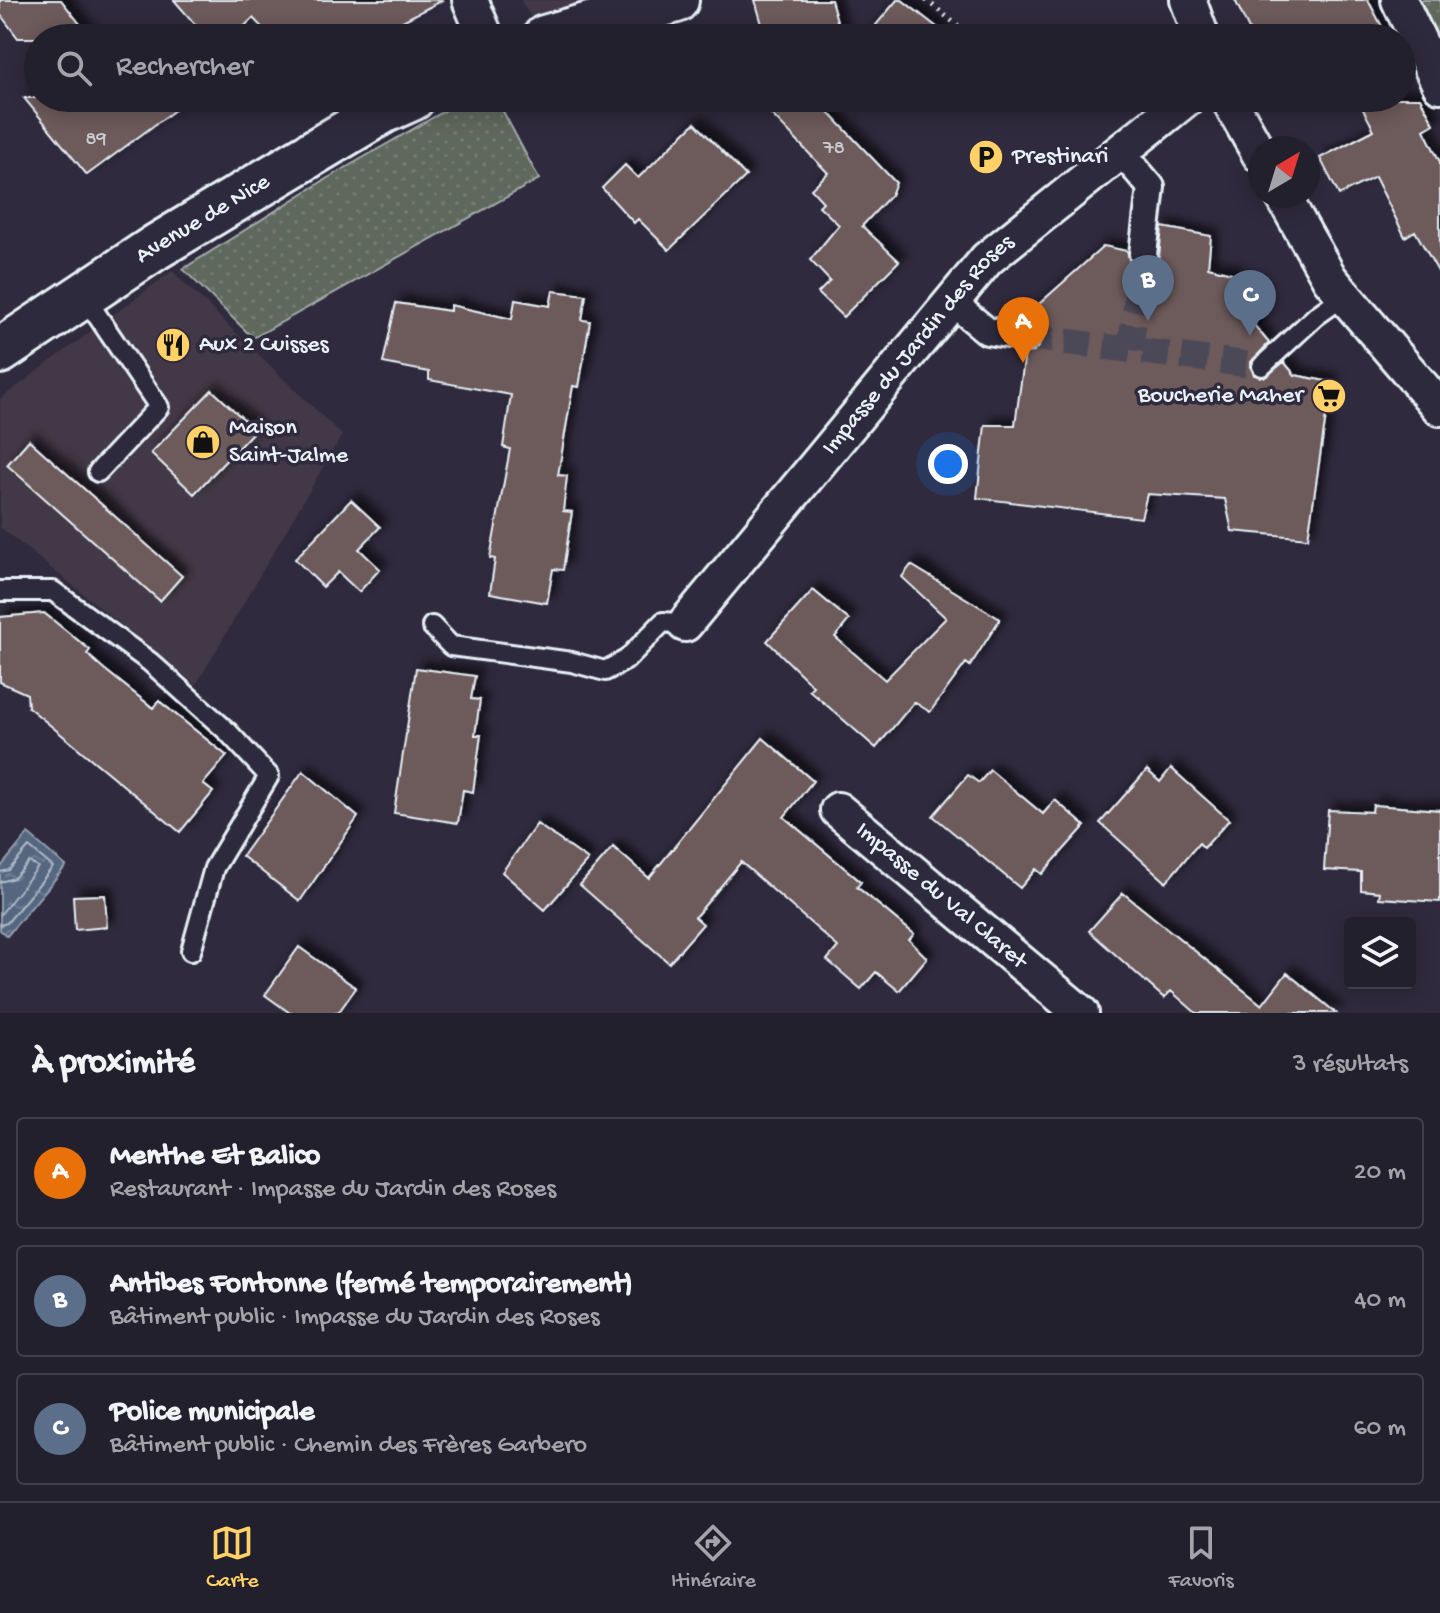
<!DOCTYPE html>
<html lang="fr">
<meta charset="utf-8">
<style>
:root{--surface:#23202e;--page:#2b2836;--text:#f1f3f6;--muted:#a3a3aa;--line:#403e4a;--accent:#ffd166}
body{margin:0;font-family:"Gochi Hand",sans-serif;background:var(--page);color:var(--text)}
.controls{position:absolute;right:24px;bottom:24px;display:grid;overflow:hidden;border-radius:8px;box-shadow:0 4px 20px #0003}
.controls button{width:72px;height:72px;display:grid;place-items:center;padding:0;border:0;border-bottom:2px solid var(--line);background:var(--surface);color:var(--text);font:40px sans-serif}
.compass{position:absolute;left:1248px;top:136px;width:72px;height:72px;border-radius:50%;background:var(--surface);box-shadow:0 4px 20px #0003;rotate:38deg}
.you{position:absolute;left:948px;top:464px;width:28px;height:28px;margin:-20px;border:6px solid #fff;border-radius:50%;background:#1a73e8;box-shadow:0 0 0 12px #1a73e833}
.badge{display:grid;place-items:center;width:52px;height:52px;border-radius:50%;background:var(--accent);color:#fff;font-size:26px;font-weight:700}
.pin{position:absolute;translate:-50% -66px;filter:drop-shadow(0 2px 4px #0008)}
.pin::after{content:'';position:absolute;top:42px;width:28px;height:24px;background:inherit;clip-path:polygon(0 0,100% 0,50% 100%)}
.list{margin:0;padding:0;list-style:none}
h2{display:flex;justify-content:space-between;align-items:center;height:104px;margin:0;padding:0 32px;font-size:34px}
h2 small{font-size:26px;font-weight:400;color:var(--muted)}
.list li{display:grid;grid-template-columns:52px 1fr auto;gap:24px;align-items:center;box-sizing:border-box;height:112px;margin:0 16px 16px;padding:0 16px;border:2px solid var(--line);border-radius:8px}
.list b{display:block;font-size:30px;white-space:nowrap}
.list p{margin:0;font-size:26px;white-space:nowrap;color:var(--muted)}
.list em{font-size:26px;font-style:normal;color:var(--muted)}
.icon{flex:none;width:44px;height:44px;fill:none;stroke:currentColor;stroke-width:2;stroke-linecap:round;stroke-linejoin:round}
.map{position:relative;flex:none;width:1440px;height:1013px;overflow:hidden}
.search{position:absolute;background:var(--surface);box-shadow:0 4px 20px #0003;left:24px;right:24px;top:24px;height:88px;display:flex;align-items:center;gap:20px;box-sizing:border-box;padding:0 28px;border-radius:44px;color:var(--muted);font-size:30px}
.sheet{height:488px;background:var(--surface)}
nav{display:flex;justify-content:space-around;align-items:center;box-sizing:border-box;height:112px;border-top:2px solid var(--line);background:var(--surface);font-size:22px;color:var(--muted)}
nav a{display:grid;justify-items:center;gap:4px}
nav .on{color:var(--accent)}
.map>svg:first-child{display:block}
</style>
<div class="map">
<svg width="1440" height="1013" viewBox="0 0 1440 1013">
<defs>
<pattern id="park-dots" width="8" height="8" patternUnits="userSpaceOnUse" patternTransform="scale(2)"><rect width="8" height="8" fill="#5e675b"/><path d="M2 2h.1M6 6h.1" fill="none" stroke="#757d73" stroke-width="1.8" stroke-linecap="round"/></pattern>
<pattern id="water-ripples" width="26" height="14" patternUnits="userSpaceOnUse" patternTransform="scale(2)"><rect width="26" height="14" fill="#54667f"/><path d="M2 4q2-2 4 0t4 0M15 11q2-2 4 0t4 0" fill="none" stroke="#6d7c92"/></pattern>
<filter id="shadow"><feDropShadow dx="7" dy="-7" stdDeviation="4" flood-color="#0009"/></filter>
</defs>
<rect width="100%" height="100%" fill="#2f2a3d"/>
<filter id="ink" filterUnits="userSpaceOnUse"><feTurbulence type="fractalNoise" baseFrequency=".0125" numOctaves="2"/><feDisplacementMap in="SourceGraphic" scale="16" xChannelSelector="R" yChannelSelector="G"/><feConvolveMatrix kernelMatrix="1 2 1 2 8 2 1 2 1" color-interpolation-filters="sRGB"/></filter>
<g filter="url(#ink)">
<!-- built -->
<path fill="#423846" d="M520,0H585L532,19Z
M172,271L342,435L196,685L0,527V399Z"/>
<!-- park -->
<path fill="url(#park-dots)" stroke="#a3acaa" stroke-width="2" d="M1417,0H1440V47Z
M467,98H496L539,179L253,338L183,269L326,179Z"/>
<!-- water -->
<path fill="url(#water-ripples)" stroke="#8f9eaf" stroke-width="2" d="M28,834L66,866L7,936L0,930V868Z"/>
<g fill="none" stroke-linecap="round" stroke-linejoin="round">
<!-- shore -->
<path stroke="#adb9c8" stroke-width="2" d="M0,872L9,870L29,847L53,867L7,923L0,925
M0,882L14,878L29,862L38,867L0,915"/>
</g>
<!-- building -->
<path fill="#6d5a5a" stroke="#e8f1f8" stroke-width="2" filter="url(#shadow)" d="M0,0H61L91,38H18L0,14Z
M174,0H443L370,38H272L253,18L232,38H207Z
M755,0H831L842,38H766Z
M897,0H902L951,38H865Z
M1235,0H1368L1388,38H1253Z
M24,98H191L87,175Z
M798,98H815L896,183L891,195L862,226L899,261L843,317L818,293L830,281L810,260L839,225L819,206L823,202L811,189L828,173L771,114Z
M1357,98H1420L1434,124L1424,130L1440,162V275L1415,231L1405,237L1375,177L1339,195L1320,158L1374,130Z
M695,123L746,176L669,250L638,219L634,223L602,188L625,165L638,178Z
M1162,227L1211,236L1208,267L1235,274L1233,300L1269,343L1251,362L1254,375L1265,377L1284,362L1295,375L1331,382L1308,538L1232,531L1225,499L1147,494L1141,518L977,498L985,425H1015L1025,353L1034,352L1043,340L1042,330L1029,321L1030,312L1104,246L1127,251L1133,266L1150,268L1159,257Z
M553,291L586,295L582,320L590,321L579,387L573,386L558,475L567,476L563,511L572,512L563,570L553,569L547,603L490,593L495,559L490,558L510,449L503,447L511,395L429,380V372L383,363L396,303L450,311V305L512,319L515,300L550,306Z
M212,390L255,430L194,494L151,453Z
M29,440L182,576L160,601L7,465Z
M351,500L380,527L359,549L380,569L359,592L338,572L323,587L295,559Z
M911,565L1000,619L970,666L966,663L930,712L914,702L876,748L809,690L813,686L767,641L813,590L849,620L835,637L885,680L946,618L902,577Z
M44,613L90,650L87,654L104,669L153,708L159,701L227,756L203,784L213,792L180,832L28,707L27,694L0,682V617Z
M416,668L475,676L471,699L480,700L475,735H481L473,792L463,790L458,823L394,813Z
M763,738L813,781L784,817L861,882L857,887L914,934L909,940L927,958L899,991L876,972L861,989L827,960L838,947L741,862L695,917L703,924L669,963L580,885L613,847L649,878Z
M1171,768L1229,820L1204,848L1199,843L1166,882L1100,823L1147,770L1160,782Z
M990,770L1043,814L1055,800L1085,826L1042,874L1036,869L1020,888L933,816L968,775L979,783Z
M303,771L358,817L300,901L242,856Z
M1373,805L1440,810V902L1379,898L1380,892L1361,890V872L1324,870L1328,810L1372,812Z
M537,824L588,860L545,910L502,872Z
M1123,893L1262,1005L1287,973L1336,1013H1196L1171,991L1164,998L1089,931Z
M105,895L107,927L75,930L73,896Z
M299,947L356,988L338,1013H290L265,995Z"/>
<g fill="none" stroke-linecap="round" stroke-linejoin="round">
<!-- pedestrian-tunnel -->
<path stroke="#4b4859" stroke-width="26" stroke-dasharray="26 13" stroke-linecap="butt" d="M1027,337L1262,366
M1130,350L1143,254"/>
<!-- service casing -->
<g stroke="#e8f1f8" stroke-width="24">
<path id="service" d="M84,296L159,407L98,472
M1262,366L1316,316L1344,296
M0,591H53L150,662L228,732L269,776L214,868L191,951
M432,626L451,646L572,662L605,671L626,660L663,622L685,624"/>
</g>
<!-- pedestrian casing -->
<g stroke="#e8f1f8" stroke-width="32">
<path id="pedestrian" d="M1121,152L1151,187L1143,254
M952,302L987,331L1027,337"/>
</g>
<!-- minor casing -->
<g stroke="#e8f1f8" stroke-width="40">
<g id="minor">
<path d="M470,0L486,38"/>
<path d="M1188,0L1202,38"/>
<path d="M1399,0L1440,85"/>
<path d="M1228,98L1260,155"/>
<path d="M1283,196L1330,279L1440,408"/>
<path id="s1" d="M685,624L987,259L1187,98"/>
<path id="s2" d="M838,810L1081,1013"/>
</g>
</g>
<!-- primary casing -->
<g stroke="#e8f1f8" stroke-width="50">
<g id="primary">
<path d="M545,38L676,0"/>
<path id="s3" d="M0,351L156,247L383,111L412,98"/>
</g>
</g>
<!-- path -->
<path stroke="#e8f1f8" stroke-width="5" stroke-dasharray="2 6" stroke-linecap="butt" d="M926,0L973,38"/>
<!-- service -->
<use href="#service" stroke="#2f2a3d" stroke-width="18"/>
<!-- pedestrian -->
<use href="#pedestrian" stroke="#2f2a3d" stroke-width="26"/>
<!-- minor -->
<use href="#minor" stroke="#2f2a3d" stroke-width="34"/>
<!-- primary -->
<use href="#primary" stroke="#2f2a3d" stroke-width="44"/>
</g>
</g>
<!-- icons -->
<defs>
<g id="parking-disc" transform="scale(1.8)"><circle r="9.5" fill="#ffd166" stroke="#2f2a3d"/><path d="M-3.5-5.5H1a3.5 3.5 0 0 1 0 7H-1V5.5H-3.5ZM-1-3.4V-.6H.8a1.4 1.4 0 0 0 0-2.8Z" fill="#111"/></g>
<g id="restaurant-disc" transform="scale(1.8)"><circle r="9.5" fill="#ffd166" stroke="#2f2a3d"/><path d="M-5-6h1v4h1v-4h1v4h1v-4h1v5L-1.5 .5V6h-2V.5L-5-1ZM5-6V6H3V1.5H1.5Q1.5-4 5-6Z" fill="#111"/></g>
<g id="supermarket-disc" transform="scale(1.8)"><circle r="9.5" fill="#ffd166" stroke="#2f2a3d"/><path d="M-6-5.5h2.5l.6 2H6L4.5 2H-2.5L-4.4-4H-6ZM-1.5 3.2a1.3 1.3 0 1 0 .1 0ZM3 3.2a1.3 1.3 0 1 0 .1 0Z" fill="#111"/></g>
<g id="shop-disc" transform="scale(1.8)"><circle r="9.5" fill="#ffd166" stroke="#2f2a3d"/><path d="M-5-2.5h2.3a2.7 3.5 0 0 1 5.4 0H5L5.5 6h-11ZM-1.5-2.5h3a1.5 2.3 0 0 0-3 0Z" fill="#111"/></g>
</defs>
<g fill-rule="evenodd">
<use href="#parking-disc" x="986" y="157"/>
<use href="#restaurant-disc" x="173" y="345"/>
<use href="#supermarket-disc" x="1329" y="396"/>
<use href="#shop-disc" x="203" y="442"/>
</g>
<g text-anchor="middle" dominant-baseline="central" stroke-width="7" stroke-linejoin="round" paint-order="stroke">
<!-- number labels -->
<g font-size="20" fill="#c9cbd0">
<text x="96" y="140">89</text>
<text x="834" y="149">78</text>
</g>
<!-- poi labels -->
<g font-size="24" fill="#e8f1f8" stroke="#2f2a3d" text-anchor="start">
<text x="1012" y="157">Prestinari</text>
<text x="199" y="345">Aux 2 Cuisses</text>
<text x="1303" y="396" text-anchor="end">Boucherie Maher</text>
<text x="229" y="428">Maison<tspan x="229" dy="28">Saint-Jalme</tspan></text>
</g>
<!-- street labels -->
<g font-size="24" fill="#e8f1f8" stroke="#2f2a3d">
<text stroke="none"><textPath href="#s3" startOffset="242">Avenue de Nice</textPath></text>
<text stroke="none"><textPath href="#s1" startOffset="364">Impasse du Jardin des Roses</textPath></text>
<text stroke="none"><textPath href="#s2" startOffset="134">Impasse du Val Claret</textPath></text>
</g>
</g>
</svg>
<div class="controls">
<button><svg class="icon" aria-label="layers" viewBox="0 0 24 24"><path d="M12 4l9 5-9 5-9-5zM3 14l9 5 9-5"/></svg></button>
</div>
<svg class="compass" viewBox="-18 -18 36 36"><path d="M0-13l5 13h-10z" fill="#e53935"/><path d="M0 13l5-13h-10z" fill="#a3a3aa"/></svg>
<div class="you"></div>
<div class="pin badge" style="left:1023px;top:363px;background:#e8710a">A</div>
<div class="pin badge" style="left:1148px;top:321px;background:#5c6f8a">B</div>
<div class="pin badge" style="left:1250px;top:336px;background:#5c6f8a">C</div>
<div class="search"><svg class="icon" aria-label="search" viewBox="0 0 24 24"><circle cx="10" cy="10" r="6"/><path d="M15 15l6 6"/></svg>Rechercher</div>
</div>
<section class="sheet">
<h2>À proximité<small>3 résultats</small></h2>
<ul class="list">
<li><span class="badge" style="background:#e8710a">A</span><div><b>Menthe Et Balico</b><p>Restaurant · Impasse du Jardin des Roses</p></div><em>20 m</em></li>
<li><span class="badge" style="background:#5c6f8a">B</span><div><b>Antibes Fontonne (fermé temporairement)</b><p>Bâtiment public · Impasse du Jardin des Roses</p></div><em>40 m</em></li>
<li><span class="badge" style="background:#5c6f8a">C</span><div><b>Police municipale</b><p>Bâtiment public · Chemin des Frères Garbero</p></div><em>60 m</em></li>
</ul>
</section>
<nav>
<a class="on"><svg class="icon" aria-label="map" viewBox="0 0 24 24"><path d="M3 6l6-2 6 2 6-2v14l-6 2-6-2-6 2zM9 4v14M15 6v14"/></svg>Carte</a>
<a><svg class="icon" aria-label="directions" viewBox="0 0 24 24"><path d="M12 3l9 9-9 9-9-9zM9 14v-3h6M13 9l2 2-2 2"/></svg>Itinéraire</a>
<a><svg class="icon" aria-label="saved" viewBox="0 0 24 24"><path d="M7 4h10v16l-5-4-5 4z"/></svg>Favoris</a>
</nav>
